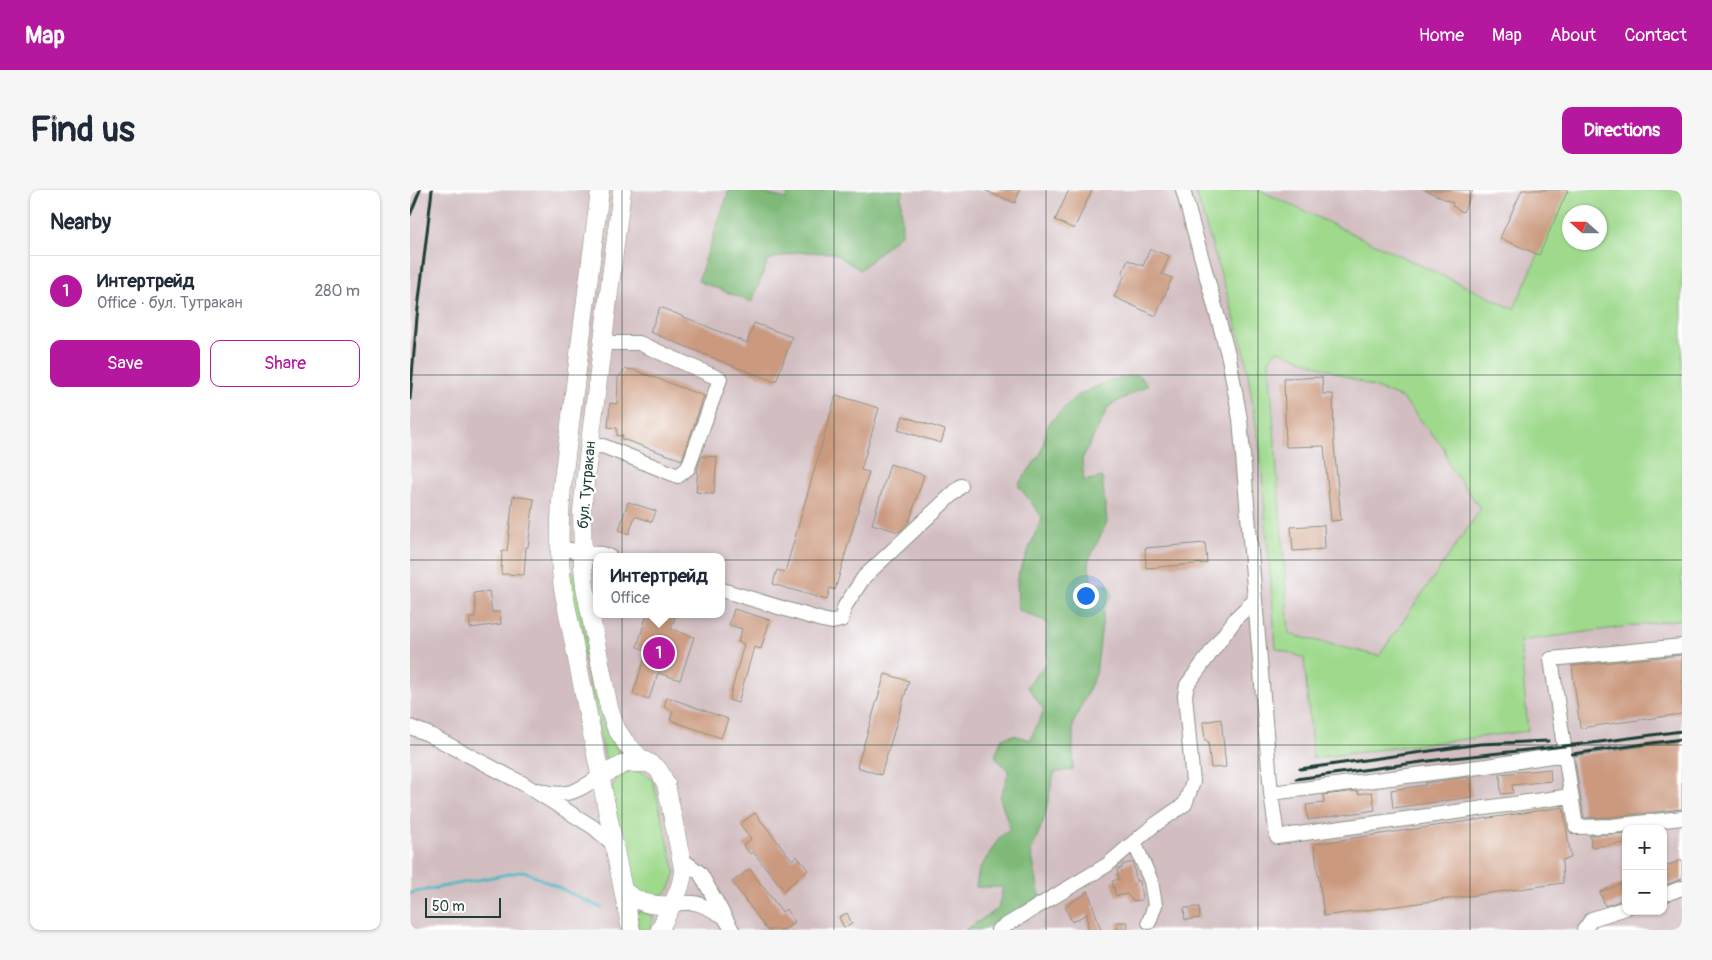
<!DOCTYPE html>
<meta charset="utf-8">
<style>
:root{--surface:#fff;--page:#f6f6f7;--text:#1f2937;--muted:#747a83;--line:#e0e1e3;--accent:#b5179e}
body{margin:0;font-family:Pangolin,sans-serif;background:var(--page);color:var(--text)}
.controls{position:absolute;right:15px;bottom:15px;display:grid;overflow:hidden;border-radius:10px;box-shadow:0 1px 4px #0004}
.controls button{width:45px;height:45px;display:grid;place-items:center;padding:0;border:0;border-bottom:1px solid var(--line);background:var(--surface);color:var(--text);font:25px sans-serif}
.compass{position:absolute;left:1152px;top:15px;width:45px;height:45px;border-radius:50%;background:var(--surface);box-shadow:0 1px 4px #0004;rotate:291deg}
.scale{position:absolute;left:15px;bottom:12px;width:76px;box-sizing:border-box;padding-left:5px;border:2px solid #1f3d34;border-top:0;font-size:14px;line-height:18px;white-space:nowrap;color:#1f3d34;-webkit-text-stroke:4px #fff;paint-order:stroke}
.you{position:absolute;left:675px;top:405px;width:18px;height:18px;margin:-12px;border:4px solid #fff;border-radius:50%;background:#1a73e8;box-shadow:0 0 0 8px #1a73e833}
.badge{display:grid;place-items:center;width:32px;height:32px;border-radius:50%;background:var(--accent);color:#fff;font-size:16px;font-weight:700}
.pin{position:absolute;translate:-50% -50%;border:2px solid #fff;box-shadow:0 1px 5px #0006}
.popup{position:absolute;left:183px;top:363px;width:132px;height:65px;box-sizing:border-box;display:grid;place-content:center;border-radius:10px;background:var(--surface);filter:drop-shadow(0 1px 4px #0005);font-size:16px;white-space:nowrap;color:var(--muted)}
.popup b{font-size:19px;color:var(--text)}
.popup::after{content:'';position:absolute;left:50%;top:100%;margin-left:-10px;border:10px solid transparent;border-top-color:var(--surface)}
.list{margin:0;padding:0;list-style:none}
h2{display:flex;justify-content:space-between;align-items:center;height:65px;margin:0;padding:0 20px;font-size:21px}
h2 small{font-size:16px;font-weight:400;color:var(--muted)}
.list li{display:grid;grid-template-columns:32px 1fr auto;gap:15px;align-items:center;box-sizing:border-box;height:70px;padding:0 20px;border-top:1px solid var(--line)}
.list b{display:block;font-size:19px;white-space:nowrap}
.list p{margin:0;font-size:16px;white-space:nowrap;color:var(--muted)}
.list em{font-size:16px;font-style:normal;color:var(--muted)}
.actions{display:flex;gap:10px;padding:15px 20px}
.actions a{flex:1;padding:11px 0;border:1px solid var(--accent);border-radius:10px;text-align:center;font-size:18px;color:var(--accent)}
.actions .main{background:var(--accent);color:#fff}
.map{position:relative;flex:none;width:1272px;height:740px;overflow:hidden;border-radius:10px}
header{display:flex;align-items:center;gap:30px;box-sizing:border-box;height:70px;padding:0 25px;background:var(--accent);color:#fff}
header strong{font-size:24px}
nav{display:flex;gap:28px;margin-inline-start:auto;font-size:18px}
.intro{display:flex;align-items:center;justify-content:space-between;box-sizing:border-box;height:120px;padding:0 30px}
h1{margin:0;font-size:35px}
.button{padding:12px 22px;border-radius:10px;background:var(--accent);color:#fff;font-size:18px;font-weight:700}
main{display:flex;gap:30px;padding:0 30px}
aside{flex:1;background:var(--surface);border-radius:10px;box-shadow:0 1px 4px #0004}
.map>svg:first-child{display:block}
</style>
<header>
<strong>Map</strong>
<nav><a>Home</a><a>Map</a><a>About</a><a>Contact</a></nav>
</header>
<div class="intro"><h1>Find us</h1><a class="button">Directions</a></div>
<main>
<aside>
<h2>Nearby<small></small></h2>
<ul class="list">
<li><span class="badge">1</span><div><b>Интертрейд</b><p>Office · бул. Тутракан</p></div><em>280 m</em></li>
</ul>
<div class="actions"><a class="main">Save</a><a>Share</a></div>
</aside>
<div class="map">
<svg width="1272" height="740" viewBox="0 0 1272 740">
<rect width="100%" height="100%" fill="#fff"/>
<filter id="ink" filterUnits="userSpaceOnUse"><feTurbulence type="fractalNoise" baseFrequency=".02" numOctaves="2"/><feDisplacementMap in="SourceGraphic" scale="10" xChannelSelector="R" yChannelSelector="G"/><feConvolveMatrix kernelMatrix="1 2 1 2 8 2 1 2 1" color-interpolation-filters="sRGB"/></filter>
<filter id="wash" filterUnits="userSpaceOnUse"><feTurbulence type="fractalNoise" baseFrequency=".0096" numOctaves="4" result="noise"/><feDisplacementMap in="SourceGraphic" scale="20" xChannelSelector="R" yChannelSelector="G"/><feGaussianBlur stdDeviation="1.12" result="paint"/><feColorMatrix in="noise" values="0 0 0 0 0 0 0 0 0 0 0 0 0 0 0 0 0 1.4 0 .05"/><feComposite in="paint" operator="in"/></filter>
<g filter="url(#wash)">
<rect width="100%" height="100%" fill="#f7e5ce"/>
<!-- industrial -->
<path fill="#d2bec1" fill-rule="evenodd" d="M0,0H1272V740H0ZM1160,22H1190V52H1160ZM186,367H312V424H186ZM1216,639H1253V721H1216Z"/>
<!-- green -->
<path fill="#9ed98c" stroke="#5e8b60" fill-rule="evenodd" d="M785,0H849L1104,119L1157,0H1272V429L1110,451L1118,541L903,568L894,468L866,458L850,259L834,160ZM1160,22H1190V52H1160ZM867,160L992,208L1034,258L1040,277L1071,319L969,466L879,444L859,170Z
M163,381L190,521L194,537L210,564L196,572L158,388L160,382Z
M221,581L233,583L243,591L265,682C264,685 264,690 262,693C257,708 240,709 228,703C225,701 222,697 220,694L201,603C203,591 209,584 221,581Z
M228,721L243,726L240,740H228L226,723Z"/>
<!-- forest -->
<path fill="#7eb978" stroke="#4e7b56" d="M319,0H341L376,9L379,0H494L491,6L492,43L450,80L424,63L387,62L358,70L342,112L288,91Z
M729,185L738,195L699,216L672,269L674,291L692,287L697,332L678,372L682,394L699,395L702,406L694,418L686,484L663,534V580L644,583L634,629L621,662L630,707L572,740H555L588,719L593,697H566L569,680L589,648L600,639L590,608L599,582L585,566L592,548L604,545L620,550L634,520L617,496L637,472V432L608,420L607,388L632,327L608,295L631,263L638,235L665,207L700,190Z"/>
<g fill="none" stroke-linecap="round" stroke-linejoin="round">
<!-- stream -->
<path stroke="#48b7c1" stroke-width="3" d="M0,703L114,681L191,718"/>
</g>
<g id="blocks">
<!-- building -->
<path fill="#cb997e" d="M574,0H610L605,13Z
M659,0H682L664,39L645,30Z
M1015,0H1063L1053,22L1042,16L1043,13Z
M1112,0H1158L1129,65L1090,48Z
M740,59L759,66L752,84L762,88L746,126L704,107L715,85L712,84L718,70L733,76Z
M250,117L337,153L344,133L382,147L366,192L328,178L240,142Z
M215,179L224,180L294,206L272,270L212,249L213,245L207,246V238L198,237L200,213L207,214L208,188Z
M912,187L913,204H923L924,255L931,330L921,331L914,256L876,257L874,189Z
M426,205L469,218L451,280L459,282L425,400L420,398L417,410L363,394L367,380L375,382Z
M493,226L535,240L531,253L488,240Z
M292,266L307,267L304,304L286,302L288,276Z
M480,274L514,285L499,332L489,342L462,334Z
M103,306L124,309L118,357H116L114,385L91,384L92,361H97Z
M218,312L246,321L242,332L225,326L219,344L209,340Z
M914,335L915,359L883,361L881,337Z
M795,353L797,373L736,378L735,358Z
M79,401L82,422H90L91,434L60,438V428L65,427V422H66L64,403Z
M324,419L360,430L351,459L344,457L328,513L319,510L334,454L328,452L332,439L319,435Z
M237,424H266L261,439L284,447L270,490L248,483L239,509L223,504L237,461L227,457Z
M1272,465V524L1170,538L1162,476Z
M475,484L499,491L471,585L447,577Z
M257,507L318,529L311,548L260,530L263,521L254,517Z
M811,529L816,577L801,578L798,551H795L793,532Z
M1272,551V619L1201,627L1174,628L1164,566Z
M1140,579L1141,591L1102,595L1103,603L1091,604L1090,584Z
M1059,587L1062,607L983,618L981,600L1016,595L1015,593Z
M948,601V604L962,602L965,620L898,630L896,615L914,613L913,605Z
M1153,617L1161,668L1152,670L1153,693L914,726L904,654Z
M345,623L382,670L387,666L398,680L374,700L343,662L340,664L333,655L341,649L330,634Z
M1216,643V653L1181,657L1180,645Z
M1272,670V689L1253,696V677Z
M723,672L726,691H730L732,710L723,711L717,704L706,706L702,691L709,689L707,679L712,678V675Z
M340,679L372,722L376,719L385,732L374,740H357L322,692Z
M1216,692V709L1195,716L1190,702Z
M678,701L691,740H678L677,724L662,732L655,717L658,714L675,704V702Z
M789,717L790,728L775,730L774,718Z
M437,723L442,734L434,738L429,727Z
M707,732H718L717,740H707Z"/>
</g>
</g>
<g filter="url(#ink)">
<use href="#blocks" fill-opacity="0" stroke="#8b9181" stroke-width="1"/>
<g fill="none" stroke-linecap="round" stroke-linejoin="round">
<!-- minor casing -->
<g stroke="#8b9181" stroke-width="16">
<path id="minor" d="M773,0L819,168L830,229L861,603L867,647L1161,606
M180,257L193,256L268,286L278,278L310,189L229,153H193
M149,357L172,363L192,364L200,367
M312,400L412,430L422,432L431,430L435,416L454,387L551,296
M1272,456L1141,469L1166,637L1202,636L1272,628
M0,537L18,544L112,593L183,637L204,655
M129,600C155,609 169,601 190,586
M861,603L1077,576L1155,564
M724,652L741,691L745,715L739,732
M270,668L290,683L322,740
M1253,705L1272,698
M261,715C286,710 290,713 313,726
M588,740L697,675L743,636L775,614L783,592L775,505L777,495L827,427L845,410
M1174,740L1182,729L1216,718"/>
</g>
<!-- major casing -->
<g stroke="#8b9181" stroke-width="19">
<path id="major" d="M190,0L152,297C149,332 148,365 153,399L221,740
M212,0L176,284L172,320L173,377L175,397L199,518L206,538L215,552L229,567L248,579L252,586L256,594L273,678C273,701 258,719 250,740
M190,586L216,573H240
M214,701C229,713 241,716 261,715"/>
</g>
<!-- minor -->
<use href="#minor" stroke="#fff" stroke-width="14"/>
<!-- major -->
<use href="#major" stroke="#fff" stroke-width="18"/>
<!-- rail -->
<path stroke="#1f3d34" stroke-width="3" d="M0,25L10,0
M0,209L7,127L22,0
M1162,564L1272,549
M890,579L1070,554L1138,551
M886,589L1034,569L1182,553L1272,541"/>
</g>
</g>
<!-- grid -->
<path fill="none" stroke="#1f3d34" stroke-width="1" stroke-opacity="0.55" d="M212,0V740M424,0V740M636,0V740M848,0V740M1060,0V740M0,185H1272M0,370H1272M0,555H1272"/>
<g text-anchor="middle" dominant-baseline="central" stroke-width="4.5" stroke-linejoin="round" paint-order="stroke">
<!-- street labels -->
<g font-size="15" fill="#1f3d34" stroke="#fff">
<text transform="translate(177 295) rotate(-85)">бул. Тутракан</text>
</g>
</g>
</svg>
<div class="controls">
<button>+</button>
<button>−</button>
</div>
<svg class="compass" viewBox="-18 -18 36 36"><path d="M0-13l5 13h-10z" fill="#e53935"/><path d="M0 13l5-13h-10z" fill="#747a83"/></svg>
<div class="scale">50 m</div>
<div class="you"></div>
<div class="pin badge" style="left:249px;top:463px">1</div>
<div class="popup"><b>Интертрейд</b>Office</div>
</div>
</main>
